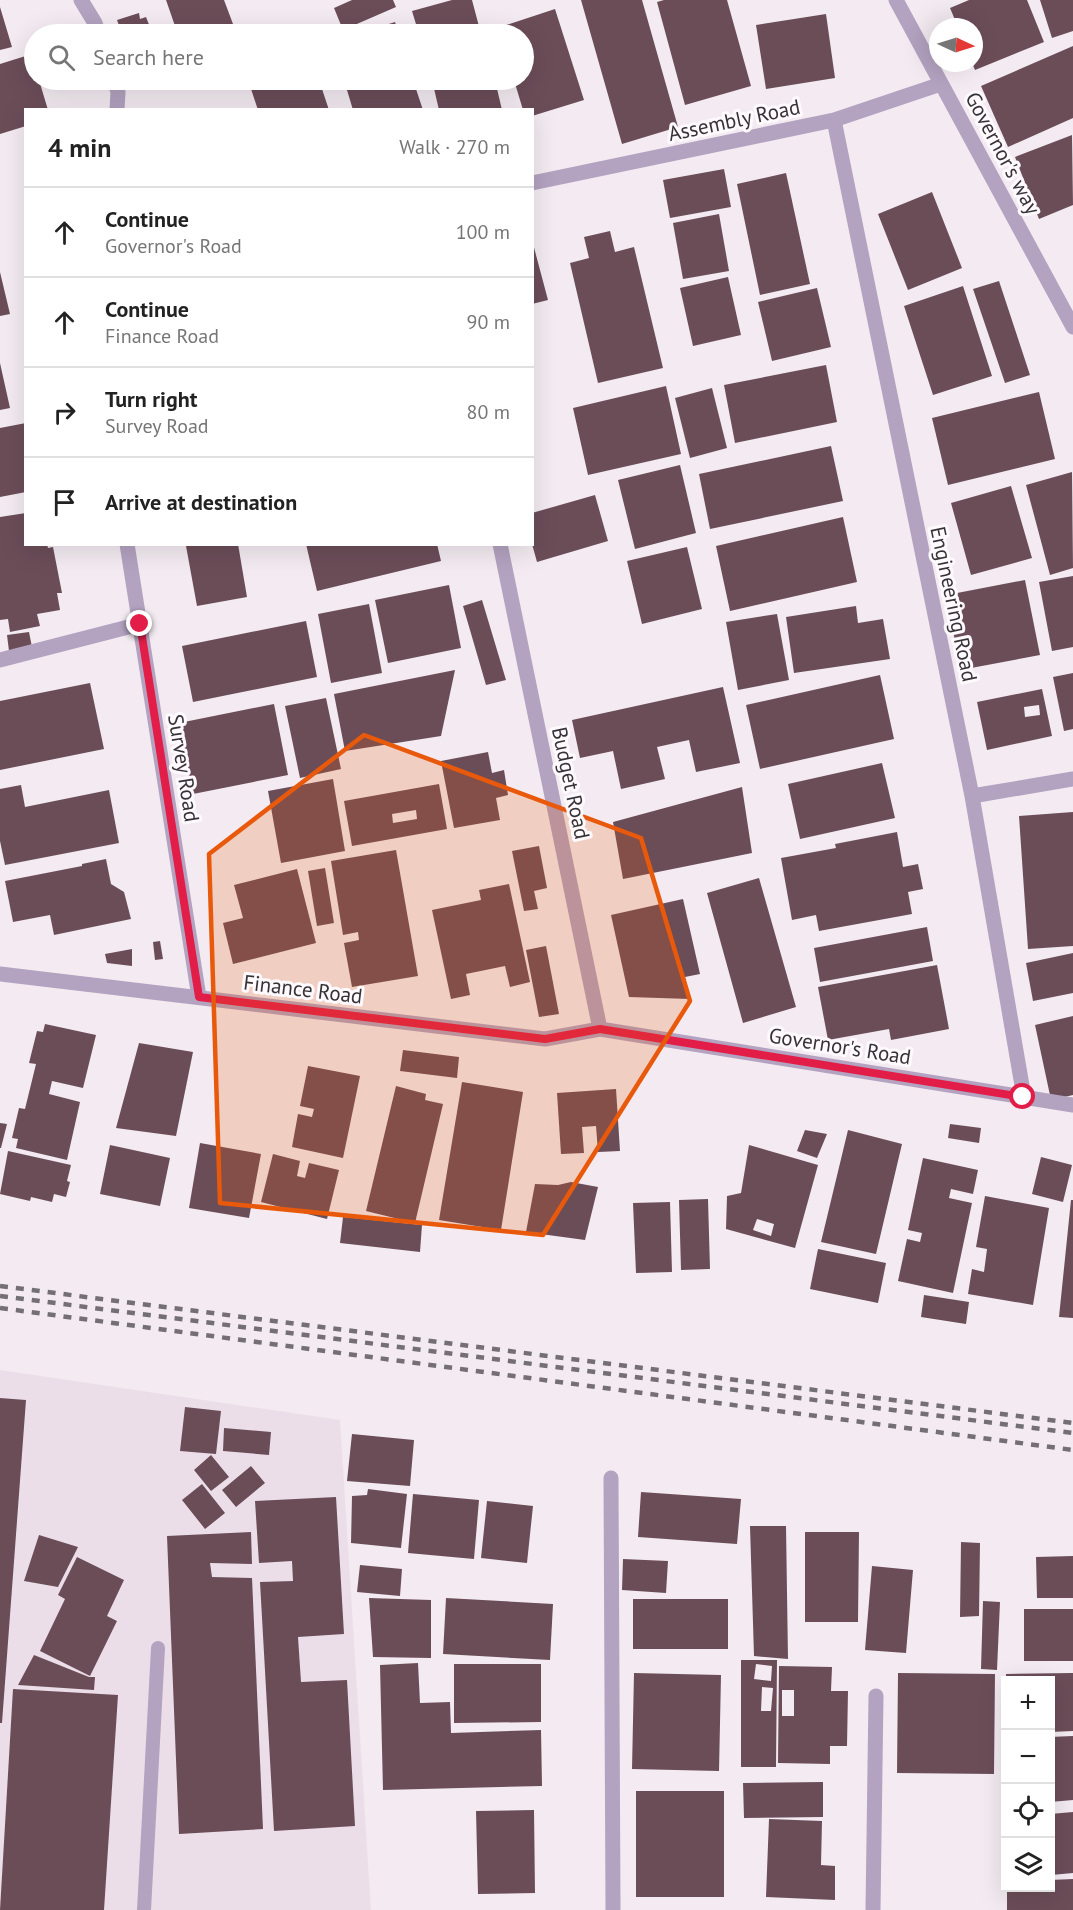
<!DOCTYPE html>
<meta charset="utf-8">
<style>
:root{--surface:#fff;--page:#f2f2f2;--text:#222;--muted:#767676;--line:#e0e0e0}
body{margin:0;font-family:"PT Sans",sans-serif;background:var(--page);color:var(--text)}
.controls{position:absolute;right:18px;bottom:18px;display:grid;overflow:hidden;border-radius:0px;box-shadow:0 6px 24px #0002}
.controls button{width:54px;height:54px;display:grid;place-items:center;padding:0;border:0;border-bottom:2px solid var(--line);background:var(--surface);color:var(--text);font:30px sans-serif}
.compass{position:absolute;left:929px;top:18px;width:54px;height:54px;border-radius:50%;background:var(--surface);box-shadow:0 6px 24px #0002;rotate:94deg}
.stop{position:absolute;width:18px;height:18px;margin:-14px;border:4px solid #e11d48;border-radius:50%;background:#fff}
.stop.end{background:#e11d48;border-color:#fff;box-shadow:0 2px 6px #0008}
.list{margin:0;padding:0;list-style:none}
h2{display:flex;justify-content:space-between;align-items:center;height:78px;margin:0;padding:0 24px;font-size:26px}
h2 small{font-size:20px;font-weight:400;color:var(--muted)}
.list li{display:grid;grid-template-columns:39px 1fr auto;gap:18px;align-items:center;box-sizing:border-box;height:90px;padding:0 24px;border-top:2px solid var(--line)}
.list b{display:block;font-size:22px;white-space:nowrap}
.list p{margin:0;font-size:20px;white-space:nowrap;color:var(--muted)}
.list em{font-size:20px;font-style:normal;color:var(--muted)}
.icon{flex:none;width:33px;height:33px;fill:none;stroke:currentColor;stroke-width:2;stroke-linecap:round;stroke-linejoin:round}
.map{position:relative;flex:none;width:1073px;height:1910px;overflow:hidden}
.search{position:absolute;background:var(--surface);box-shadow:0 6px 24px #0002;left:24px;top:24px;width:510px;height:66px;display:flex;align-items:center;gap:15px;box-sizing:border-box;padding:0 21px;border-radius:33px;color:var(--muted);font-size:22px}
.panel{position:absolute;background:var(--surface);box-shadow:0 6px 24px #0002;left:24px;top:108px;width:510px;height:438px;border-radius:0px}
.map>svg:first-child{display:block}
</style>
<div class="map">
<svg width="1073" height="1910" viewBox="0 0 1073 1910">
<rect width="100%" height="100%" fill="#f3ebf1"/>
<!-- built -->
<path fill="#ecdee9" d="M0,1370L340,1420L371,1910H0Z"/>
<!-- building -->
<path fill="#6b4d58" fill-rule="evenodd" d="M166,0H224L233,24L205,34H175L172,27L175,26Z
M352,0H393L396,7L343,30L334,8Z
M452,0H472L481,34H419L412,11Z
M581,0H642L678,127L622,144Z
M664,0H727L751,86L685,105L657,2Z
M969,0H1027L1044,42L975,70L972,63H974V27H958L950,8Z
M1040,0H1073V31L1052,38Z
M0,7L12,47L0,50Z
M555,9L584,100L532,116V110H523L514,80H524V34H499L497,28Z
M139,13L140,19L146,17L150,27L155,25L158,34L164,32L165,34H122L117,20Z
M826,14L835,78L766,89L756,25Z
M395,22L399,34H358Z
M1073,46V118L1008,147L981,86Z
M32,54L34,63V80H39L48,110H26V126L0,134V64Z
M139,80H168L142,88Z
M248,80H319L329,110H258Z
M344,80H413L423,110H353Z
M432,80H495L502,110H439Z
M1072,135L1073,205L1039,219L1015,157Z
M724,169L731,207L670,218L663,180Z
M786,173L810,284L760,295L737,184Z
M932,192L962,268L908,290L878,214Z
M719,214L729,271L683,279L673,223Z
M610,231L615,252L634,247L663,368L598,383L570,263L589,258L584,237Z
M532,240L548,300L532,304Z
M0,272L10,314L0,316Z
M728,277L741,335L693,346L680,288Z
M999,281L1030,375L1005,383L973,289Z
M963,286L992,376L933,395L904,306Z
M817,288L831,347L772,361L758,302Z
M0,363L10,408L0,410Z
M826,365L837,422L735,443L724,385Z
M666,386L681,454L588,475L573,408Z
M712,388L727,448L690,458L675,398Z
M1039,392L1055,459L948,485L932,418Z
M26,423V492L0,497V428Z
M831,446L843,501L710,529L699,474Z
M680,465L696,533L635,549L618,480Z
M1072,472L1073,568L1050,575L1026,485Z
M1011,486L1032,558L971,575L951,503Z
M595,495L608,541L537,562L532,544V513Z
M26,513V544H47L48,548L53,547L62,593H57L60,610L37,614L40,626L10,632L8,619L0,620V517Z
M843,517L857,582L730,611L716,546Z
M194,544H238L247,597L197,606L186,546Z
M306,544H437L441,561L317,591Z
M687,547L702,609L642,624L627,561Z
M1073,576V647L1052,651L1039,582Z
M1025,580L1040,655L971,668L969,655L958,657L951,620L961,618L957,593Z
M449,585L461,648L388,663L375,600Z
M482,600L506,680L486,685L463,606Z
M369,604L382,673L331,683L318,614Z
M856,606L858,623L883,619L890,659L794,673L786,617Z
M777,614L789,680L738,690L726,622Z
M306,621L317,677L193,702L182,646Z
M29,632L32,647L9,651L7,635Z
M455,670L441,736L345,751L334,694Z
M1073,673V729L1064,731L1053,677Z
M880,675L894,739L760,769L746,705Z
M90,683L104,749L0,770V701Z
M723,687L740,763L696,772L689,740L657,747L665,779L621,789L613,751L580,758L572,720Z
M1042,689L1052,736L987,750L977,702ZM1039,705L1040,715L1025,717L1024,707Z
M326,698L341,769L300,778L285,706Z
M274,704L288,775L193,794L179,723Z
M488,752L492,773L504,770L508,795L496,798L500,820L454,828L441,761Z
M882,763L895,818L800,839L788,784Z
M333,779L345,851L281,863L268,791Z
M439,784L447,829L352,846L344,801ZM416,810L417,819L393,823L392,814Z
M21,785L25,807L109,790L119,843L5,865L0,841V789Z
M742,787L752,853L623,879L613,822Z
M1073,812V946L1028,949L1019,816Z
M897,832L903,867L918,864L923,889L908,892L912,914L819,931L816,915L792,920L781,858L836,848L835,844Z
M539,846L547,888L534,891L538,909L524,911L512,851Z
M396,850L418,976L352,987L344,943L359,940L358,932L343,935L331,861Z
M106,859L111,884L124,892L131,919L54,935L50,915L13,922L5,881L82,866V864Z
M325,868L334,923L317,926L308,871Z
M297,869L316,943L233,964L223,923L243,918L234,885Z
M759,878L796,1007L743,1023L707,893Z
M509,884L530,982L510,987L505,966L466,974L470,995L451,999L432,910L481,900L479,890Z
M683,899L700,974L685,977L690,999L629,997L611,915Z
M927,927L933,961L820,982L814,948Z
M160,941L163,959L155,960L153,942Z
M546,946L559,1014L539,1017L526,950Z
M132,949V966L107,963L105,954Z
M1073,953V993L1033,1001L1026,963Z
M937,965L949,1029L891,1040L889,1029L828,1040L818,987Z
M1073,1016V1095L1051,1100L1035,1025Z
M45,1024L96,1035L83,1088L52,1081L49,1094L80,1102L67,1160L16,1148L18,1139L12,1138L19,1108L25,1109L36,1064L29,1063L37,1031L43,1032Z
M139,1043L193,1052L176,1136L116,1128Z
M403,1050L459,1057L457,1078L400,1071Z
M308,1066L360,1076L343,1158L292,1147L298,1114L312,1117L314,1109L300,1106Z
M462,1082L523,1092L501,1230L439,1220Z
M396,1086L426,1094L425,1100L443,1104L415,1223L366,1211Z
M616,1089L620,1151L598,1152L596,1126L582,1127L584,1153L561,1154L557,1093Z
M0,1123L7,1124L1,1148H0Z
M950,1124L981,1128L979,1143L948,1138Z
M805,1130L827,1134L817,1158L797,1151Z
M848,1130L902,1144L876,1254L821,1242Z
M200,1143L261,1154L249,1218L189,1208Z
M110,1145L170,1158L160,1206L100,1194Z
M749,1145L818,1165L795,1248L726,1229L727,1196L741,1193ZM757,1219L774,1224L771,1236L753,1230Z
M8,1151L71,1165L67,1181L70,1182L66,1197L54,1194L52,1202L31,1197L30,1201L0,1194Z
M273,1154L300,1161L297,1176L305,1178L309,1163L339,1170L327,1219L261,1202Z
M1041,1157L1072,1165L1063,1202L1032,1194Z
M923,1158L978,1170L973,1194L951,1189L949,1198L972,1203L953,1293L898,1281L907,1239L920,1242L922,1233L908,1230Z
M571,1182L598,1187L585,1240L526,1232L535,1184L558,1185Z
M985,1196L1049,1208L1033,1305L968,1294L972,1269L984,1272L987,1249L976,1247Z
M708,1199L710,1269L681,1270L679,1200Z
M1071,1200H1073V1318L1059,1317Z
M670,1202L672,1272L636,1273L633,1203Z
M343,1217L422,1225L420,1252L340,1243Z
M818,1249L886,1263L878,1303L810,1289Z
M924,1295L969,1302L966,1324L921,1317Z
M0,1398L26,1400L2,1723H0Z
M185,1407L221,1411L216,1454L180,1451Z
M224,1428L271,1432L269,1455L223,1451Z
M352,1434L414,1440L410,1486L347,1481Z
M211,1455L229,1477L211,1491L194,1470Z
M251,1466L265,1483L236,1507L222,1490Z
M202,1484L225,1513L205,1529L182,1500Z
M368,1489L407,1494L401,1548L351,1543L352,1496L367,1495Z
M641,1492L741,1499L737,1544L638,1537Z
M413,1494L479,1500L474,1559L408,1553Z
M336,1497L344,1634L298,1637L301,1682L347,1680L355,1826L274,1831L260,1582L293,1581L292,1561L259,1563L255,1501Z
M487,1501L533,1506L527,1563L481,1558Z
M750,1526H786L788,1659L754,1656Z
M251,1532L252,1564L210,1563L212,1577L252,1578L263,1829L179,1834L167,1536Z
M805,1532H859L858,1622H805Z
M39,1535L78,1547L58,1587L24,1581Z
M961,1542L980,1543L979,1616L960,1617Z
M1073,1556V1598H1037L1036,1557Z
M77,1557L124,1580L107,1616L117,1621L90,1676L40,1651L65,1599L58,1595Z
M623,1559L668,1561L666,1593L622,1590Z
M360,1565L402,1569L400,1596L357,1592Z
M872,1566L913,1570L906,1653L865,1650Z
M369,1598L431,1600V1658L373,1657Z
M446,1598L553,1604L550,1660L443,1654Z
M633,1599H728V1649H633Z
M983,1601L1000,1602L997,1670L981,1669Z
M1024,1609H1073V1661H1024Z
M34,1655L89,1677H95L94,1690L18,1685Z
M741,1660H777L776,1767H741ZM756,1664L772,1666L771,1681L754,1679ZM762,1687L773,1688L771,1711H761Z
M418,1663L420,1703L450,1702L451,1733L541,1730L542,1786L383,1790L380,1665Z
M454,1664H541V1722L454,1723Z
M779,1666L832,1667L831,1691H848L847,1746H830V1764L778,1763ZM782,1690H794V1716H782Z
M634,1673L721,1675L719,1771L632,1769Z
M898,1673L995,1674L994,1774L897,1773Z
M1073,1673V1731L1050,1732V1680H1006V1674Z
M13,1689L118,1695L104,1910H0Z
M1073,1736V1800L1050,1802V1737Z
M823,1782V1817L744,1818L743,1783Z
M636,1791H724V1897H636Z
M534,1810L535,1893L478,1894L476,1811Z
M1073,1812V1873L1051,1875L1050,1814Z
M769,1819L822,1821L821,1865L835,1866V1900L766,1897Z
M1073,1879V1910H1007V1888H1050V1880Z"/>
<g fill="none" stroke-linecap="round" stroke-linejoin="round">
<!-- service -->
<path stroke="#b3a2c0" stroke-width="14" d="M144,1910L158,1648"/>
<!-- minor -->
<path stroke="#b3a2c0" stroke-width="15" d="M81,0L95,23L99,34
M896,0L1073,327
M114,80L118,92L117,110
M834,120L972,796L1024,1097
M532,183L834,120L941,84
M127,544L199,997
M500,544L600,1029
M0,660L140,624
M972,796L1073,779
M0,974L545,1039L600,1029L1073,1105
M611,1478L613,1910
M873,1910L876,1696"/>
<!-- rail -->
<path stroke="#736f73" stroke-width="4.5" stroke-dasharray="8 8" stroke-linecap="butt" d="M0,1286L1073,1423
M0,1296L1073,1433
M0,1308L1073,1450"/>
</g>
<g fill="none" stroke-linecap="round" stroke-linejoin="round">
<!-- route -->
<path stroke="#e11d48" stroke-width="8" d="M140,624L199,997L545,1039L600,1029L1023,1097"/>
</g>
<!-- marked area -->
<path fill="#e8590c" fill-opacity="0.2" stroke="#e8590c" stroke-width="4.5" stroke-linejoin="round" d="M364,735L641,838L690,1001L543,1235L220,1203L209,854Z"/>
<g text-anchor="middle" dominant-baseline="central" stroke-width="6" stroke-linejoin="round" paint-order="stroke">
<!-- street labels -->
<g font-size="21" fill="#363336" stroke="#fef9fd">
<text transform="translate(734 120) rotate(-12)">Assembly Road</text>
<text transform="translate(1003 153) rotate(62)">Governor's way</text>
<text transform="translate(954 604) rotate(78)">Engineering Road</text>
<text transform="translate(184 768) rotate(81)">Survey Road</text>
<text transform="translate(571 783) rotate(78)">Budget Road</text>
<text transform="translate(303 989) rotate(7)">Finance Road</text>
<text transform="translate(840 1046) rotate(9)">Governor's Road</text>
</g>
</g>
</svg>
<div class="controls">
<button>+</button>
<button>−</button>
<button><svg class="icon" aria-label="locate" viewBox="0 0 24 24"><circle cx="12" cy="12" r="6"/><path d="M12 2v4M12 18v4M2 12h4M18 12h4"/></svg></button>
<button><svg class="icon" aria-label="layers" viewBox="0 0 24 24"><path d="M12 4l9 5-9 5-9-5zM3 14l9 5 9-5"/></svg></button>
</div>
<svg class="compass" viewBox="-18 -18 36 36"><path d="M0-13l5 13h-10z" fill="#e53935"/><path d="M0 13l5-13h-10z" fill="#767676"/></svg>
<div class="stop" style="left:1023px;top:1097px"></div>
<div class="stop end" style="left:140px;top:624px"></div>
<div class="search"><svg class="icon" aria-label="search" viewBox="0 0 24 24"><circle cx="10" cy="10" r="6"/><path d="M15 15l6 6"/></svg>Search here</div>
<section class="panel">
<h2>4 min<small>Walk · 270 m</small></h2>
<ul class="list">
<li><svg class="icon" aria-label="ahead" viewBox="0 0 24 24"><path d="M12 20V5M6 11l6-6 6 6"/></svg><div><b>Continue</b><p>Governor's Road</p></div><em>100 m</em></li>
<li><svg class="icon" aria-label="ahead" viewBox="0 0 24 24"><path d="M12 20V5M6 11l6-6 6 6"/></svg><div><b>Continue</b><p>Finance Road</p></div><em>90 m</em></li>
<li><svg class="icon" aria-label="right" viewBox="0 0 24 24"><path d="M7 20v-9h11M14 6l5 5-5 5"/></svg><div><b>Turn right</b><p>Survey Road</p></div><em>80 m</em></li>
<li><svg class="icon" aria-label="arrive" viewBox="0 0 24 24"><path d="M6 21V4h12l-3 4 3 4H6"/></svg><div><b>Arrive at destination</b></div></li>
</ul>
</section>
</div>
